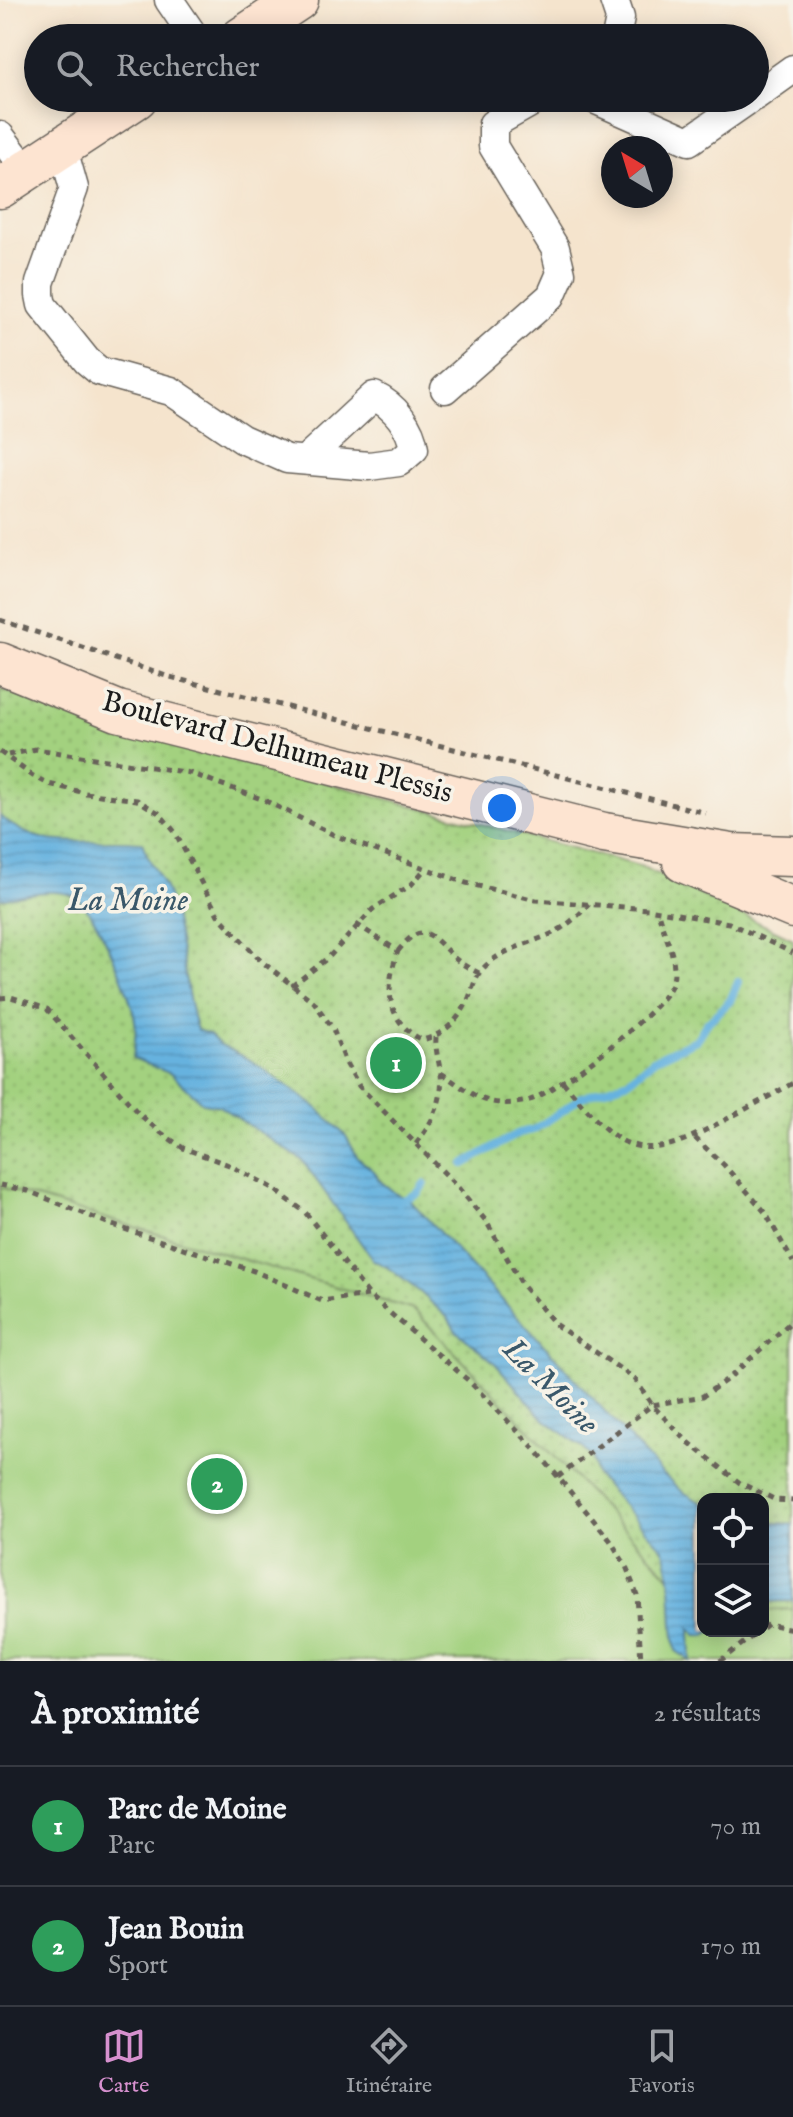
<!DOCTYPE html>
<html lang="fr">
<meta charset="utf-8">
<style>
:root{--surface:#171b24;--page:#242831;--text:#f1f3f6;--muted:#9ea1a6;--line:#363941;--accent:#d690ce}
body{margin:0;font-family:"IM FELL English",serif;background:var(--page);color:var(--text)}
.controls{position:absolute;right:24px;bottom:24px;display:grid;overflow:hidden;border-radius:16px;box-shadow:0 4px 20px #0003}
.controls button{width:72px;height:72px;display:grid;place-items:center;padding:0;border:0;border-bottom:2px solid var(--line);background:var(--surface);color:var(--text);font:40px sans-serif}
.compass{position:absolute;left:601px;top:136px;width:72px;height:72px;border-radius:50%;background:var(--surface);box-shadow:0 4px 20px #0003;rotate:322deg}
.you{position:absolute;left:502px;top:808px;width:28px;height:28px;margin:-20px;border:6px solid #fff;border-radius:50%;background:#1a73e8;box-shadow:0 0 0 12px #1a73e833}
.badge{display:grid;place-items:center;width:52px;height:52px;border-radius:50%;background:var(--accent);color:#fff;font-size:26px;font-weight:700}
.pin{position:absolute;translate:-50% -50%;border:4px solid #fff;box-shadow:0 2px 8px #0006}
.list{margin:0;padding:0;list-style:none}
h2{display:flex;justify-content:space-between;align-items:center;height:104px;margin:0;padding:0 32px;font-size:34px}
h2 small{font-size:26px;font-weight:400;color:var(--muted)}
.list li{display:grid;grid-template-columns:52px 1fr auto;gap:24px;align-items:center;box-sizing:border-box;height:120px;padding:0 32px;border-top:2px solid var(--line)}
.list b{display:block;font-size:30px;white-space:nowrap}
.list p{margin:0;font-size:26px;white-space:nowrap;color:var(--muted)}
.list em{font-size:26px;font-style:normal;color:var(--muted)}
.icon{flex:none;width:44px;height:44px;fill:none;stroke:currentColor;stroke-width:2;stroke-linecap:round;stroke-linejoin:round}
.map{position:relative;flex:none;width:793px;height:1661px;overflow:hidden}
.search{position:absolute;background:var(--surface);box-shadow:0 4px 20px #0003;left:24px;right:24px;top:24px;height:88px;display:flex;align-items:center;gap:20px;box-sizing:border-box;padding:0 28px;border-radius:44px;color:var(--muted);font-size:30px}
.sheet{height:344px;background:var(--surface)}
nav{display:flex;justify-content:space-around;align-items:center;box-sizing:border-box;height:112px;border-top:2px solid var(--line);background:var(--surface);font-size:22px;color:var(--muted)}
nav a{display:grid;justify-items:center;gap:4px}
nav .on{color:var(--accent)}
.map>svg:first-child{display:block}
</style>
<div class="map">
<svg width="793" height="1661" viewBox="0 0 793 1661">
<defs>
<pattern id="park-dots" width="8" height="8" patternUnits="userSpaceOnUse" patternTransform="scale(2)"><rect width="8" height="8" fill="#a3d17f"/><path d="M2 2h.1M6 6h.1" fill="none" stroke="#8cb36d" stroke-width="1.8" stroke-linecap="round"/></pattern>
<pattern id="water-rules" width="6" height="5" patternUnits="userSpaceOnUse" patternTransform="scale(2)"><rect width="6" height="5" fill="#66b2df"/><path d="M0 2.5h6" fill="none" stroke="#5898bf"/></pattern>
</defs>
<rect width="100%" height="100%" fill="#f7f3e8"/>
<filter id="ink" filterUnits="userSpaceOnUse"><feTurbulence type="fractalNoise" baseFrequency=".0125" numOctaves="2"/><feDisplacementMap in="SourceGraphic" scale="16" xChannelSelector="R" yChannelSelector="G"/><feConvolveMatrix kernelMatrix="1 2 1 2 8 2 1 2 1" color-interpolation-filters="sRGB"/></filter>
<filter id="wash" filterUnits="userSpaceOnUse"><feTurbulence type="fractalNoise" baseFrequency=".006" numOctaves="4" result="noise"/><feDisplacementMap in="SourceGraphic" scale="32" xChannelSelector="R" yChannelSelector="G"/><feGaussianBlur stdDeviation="1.8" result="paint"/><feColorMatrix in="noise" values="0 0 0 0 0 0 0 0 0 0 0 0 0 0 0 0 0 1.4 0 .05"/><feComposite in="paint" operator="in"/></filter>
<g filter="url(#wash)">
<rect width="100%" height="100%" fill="#f5e4cd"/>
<!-- green -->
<path fill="#a3d17f" stroke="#60764e" stroke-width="2" d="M0,1187L414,1310L703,1611V1631H763V1610L793,1609V1661H0Z"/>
<!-- park -->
<path fill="url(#park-dots)" stroke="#60764e" stroke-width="2" d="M0,689L73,715L643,867L793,939V1609L763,1610V1499H703V1611L414,1310L0,1187Z"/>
<!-- water -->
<path fill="url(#water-rules)" stroke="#41677e" stroke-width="2" d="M0,816C47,856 86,836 142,842C148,862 158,871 165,888C183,932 182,984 197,1030L209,1034L219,1044L252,1061L315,1106L346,1136L358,1158L375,1172L379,1180L395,1193L410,1200L660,1471L679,1489L703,1504V1631H712L704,1636L696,1635L690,1628L691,1661L676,1651C669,1616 676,1583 663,1549L596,1475L593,1458L583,1448L543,1418L494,1362L456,1331L448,1318L420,1292L387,1267L373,1260L302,1160L219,1106L203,1103L171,1074L133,1058C134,1046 137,1033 135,1021C132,996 95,905 73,896C54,887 20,896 0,899Z
M763,1522L793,1524V1601L763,1602Z"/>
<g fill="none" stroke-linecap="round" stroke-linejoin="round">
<!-- stream -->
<path stroke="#66b2df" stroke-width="8" d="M464,1164L519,1133L533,1130L564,1110L579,1098L626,1082L655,1059L696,1040L706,1024L730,1001L738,982
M399,1202L418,1193L424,1184"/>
</g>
</g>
<g filter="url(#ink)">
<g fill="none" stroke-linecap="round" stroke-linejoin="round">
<!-- street casing -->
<g stroke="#68625a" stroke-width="31">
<path id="street" d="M169,0L195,38
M614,0L620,18L616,38
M755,96L793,69
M592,98L689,141L751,98
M0,136L26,170
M63,149L74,188L40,283V295L42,305L87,361L99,371L171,391L242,439L287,459L369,466L399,462L414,449C411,427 395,406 374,396L305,460
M445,389L551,296L561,273L555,248L493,146V124L539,98"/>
</g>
<!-- secondary casing -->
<g stroke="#68625a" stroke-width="43">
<path id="secondary" d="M241,38L298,0
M0,188L137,98
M0,663L118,711L604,833L731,854L793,856
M683,862L793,908"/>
</g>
<!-- path -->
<path stroke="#68625a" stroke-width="5" stroke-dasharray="6 6" stroke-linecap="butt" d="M0,620L166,676L706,813
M0,752L33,776L49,784L85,793L137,800L159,813L175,832L218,915L261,961L314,1002L333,1029L346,1063L359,1086L456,1185L486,1221L523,1286L556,1325L635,1379L652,1405L687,1441L740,1483L776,1500L793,1501
M8,755L36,749L190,773L264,800L336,836L466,883L536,900L648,909L729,923L793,953
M356,924L398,951C385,986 385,1021 422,1040C445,1035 462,1017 470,995C473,988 475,978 480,972C497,950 527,945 551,934C566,927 578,916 589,904
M398,951C425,916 433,939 457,960C463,965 471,969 479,973
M292,986L329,957L373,909L411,885L425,869
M0,998L11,997L47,1009L138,1113L160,1132L183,1148L229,1165L271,1187L305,1212L369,1295L469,1381L535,1449L610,1540L626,1566L637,1595L641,1661
M441,1073C460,1085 476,1101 499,1103C508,1104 521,1103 530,1100C558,1091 667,1008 673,981C678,955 663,935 658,911
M563,1082C580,1101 597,1125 619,1139C655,1160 690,1138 723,1121C746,1109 770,1096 793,1083
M695,1138L724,1165L765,1212L793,1262
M416,1144C432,1123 444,1101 441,1074C439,1061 435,1051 436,1037
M0,1185L28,1191L112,1225L254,1271L322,1301L368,1295
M558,1477L652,1405L703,1396L729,1378L793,1320
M763,1628L768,1624L793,1629
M720,1661L759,1631"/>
<!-- street -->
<use href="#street" stroke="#fff" stroke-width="28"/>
<!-- secondary -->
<use href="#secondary" stroke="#fde4d1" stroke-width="40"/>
</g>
</g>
<g text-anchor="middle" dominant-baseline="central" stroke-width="7" stroke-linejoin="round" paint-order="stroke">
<!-- street labels -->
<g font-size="30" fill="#1c1c1c" stroke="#f7f3e8">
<text transform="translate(277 748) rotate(15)">Boulevard Delhumeau Plessis</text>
</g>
<!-- water labels -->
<g font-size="32" font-style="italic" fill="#3a586a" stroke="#f7f3e8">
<text x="128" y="901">La Moine</text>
<text transform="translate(550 1387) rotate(45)">La Moine</text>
</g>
</g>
</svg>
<div class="controls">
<button><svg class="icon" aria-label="locate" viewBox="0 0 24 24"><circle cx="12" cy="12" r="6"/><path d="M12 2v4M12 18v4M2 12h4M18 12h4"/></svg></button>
<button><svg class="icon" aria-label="layers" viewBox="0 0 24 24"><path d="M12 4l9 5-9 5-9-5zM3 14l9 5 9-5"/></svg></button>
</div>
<svg class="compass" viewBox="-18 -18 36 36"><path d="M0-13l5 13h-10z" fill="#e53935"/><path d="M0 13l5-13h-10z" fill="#9ea1a6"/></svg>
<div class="you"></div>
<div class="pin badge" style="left:396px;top:1063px;background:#2e9e5b">1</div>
<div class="pin badge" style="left:217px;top:1484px;background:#2e9e5b">2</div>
<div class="search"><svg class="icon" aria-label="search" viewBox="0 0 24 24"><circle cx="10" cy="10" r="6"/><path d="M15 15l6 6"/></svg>Rechercher</div>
</div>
<section class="sheet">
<h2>À proximité<small>2 résultats</small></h2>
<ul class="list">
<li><span class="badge" style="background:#2e9e5b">1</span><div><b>Parc de Moine</b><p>Parc</p></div><em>70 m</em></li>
<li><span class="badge" style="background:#2e9e5b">2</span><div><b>Jean Bouin</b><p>Sport</p></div><em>170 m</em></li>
</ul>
</section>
<nav>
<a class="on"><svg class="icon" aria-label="map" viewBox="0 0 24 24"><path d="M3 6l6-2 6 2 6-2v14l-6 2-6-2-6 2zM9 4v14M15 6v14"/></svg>Carte</a>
<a><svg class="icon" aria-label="directions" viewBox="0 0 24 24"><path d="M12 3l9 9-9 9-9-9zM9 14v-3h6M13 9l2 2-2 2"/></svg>Itinéraire</a>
<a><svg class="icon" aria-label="saved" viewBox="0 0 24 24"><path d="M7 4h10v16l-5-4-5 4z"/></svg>Favoris</a>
</nav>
